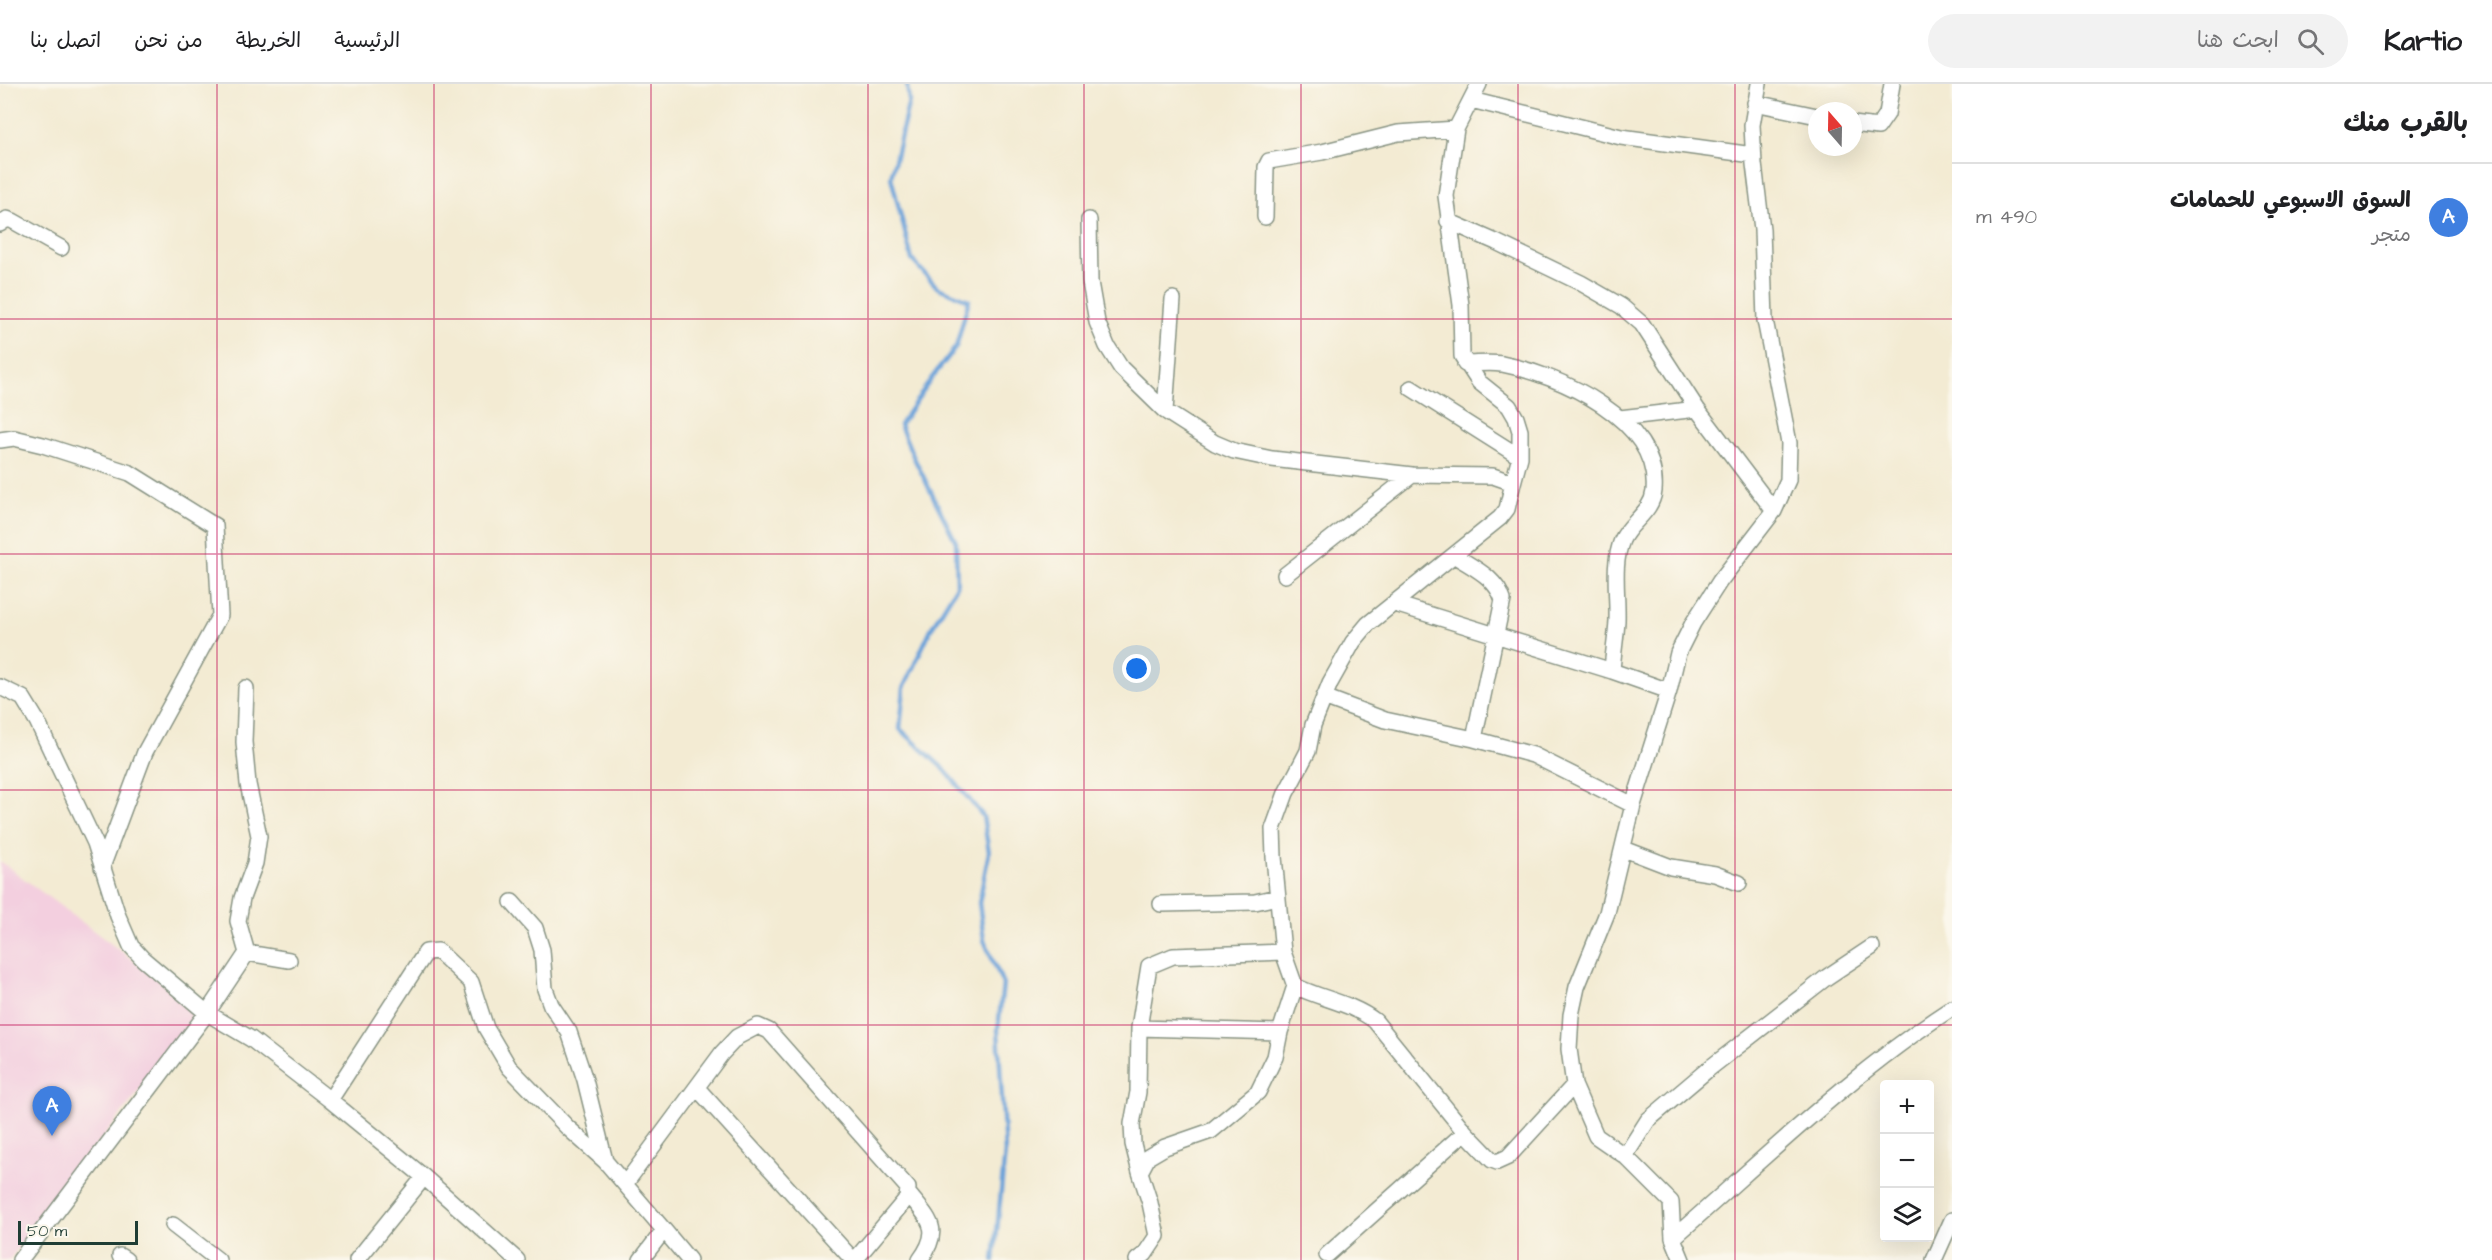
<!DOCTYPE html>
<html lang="ar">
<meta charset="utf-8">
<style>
:root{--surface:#fff;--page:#f2f2f2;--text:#202124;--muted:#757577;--line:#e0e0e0;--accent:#b5179e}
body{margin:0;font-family:"Architects Daughter","Playpen Sans Arabic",sans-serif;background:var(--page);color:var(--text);direction:rtl}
.controls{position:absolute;right:18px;bottom:18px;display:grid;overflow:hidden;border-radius:6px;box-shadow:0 6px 24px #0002}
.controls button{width:54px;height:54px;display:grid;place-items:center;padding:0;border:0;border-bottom:2px solid var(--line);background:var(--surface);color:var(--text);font:30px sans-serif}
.compass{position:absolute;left:1808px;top:18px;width:54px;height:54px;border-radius:50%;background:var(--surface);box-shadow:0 6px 24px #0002;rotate:340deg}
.scale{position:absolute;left:18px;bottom:15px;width:120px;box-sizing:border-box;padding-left:6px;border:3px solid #1f3d34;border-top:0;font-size:16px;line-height:21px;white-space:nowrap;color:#1f3d34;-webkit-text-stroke:4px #fbf7ec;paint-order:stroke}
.you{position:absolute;left:1137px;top:585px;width:21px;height:21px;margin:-15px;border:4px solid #fff;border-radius:50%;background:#1a73e8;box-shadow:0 0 0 9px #1a73e833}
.badge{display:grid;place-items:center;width:39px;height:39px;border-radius:50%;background:var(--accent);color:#fff;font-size:20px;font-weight:700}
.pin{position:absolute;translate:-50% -50px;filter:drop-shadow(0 2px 3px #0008)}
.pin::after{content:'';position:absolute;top:32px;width:21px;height:18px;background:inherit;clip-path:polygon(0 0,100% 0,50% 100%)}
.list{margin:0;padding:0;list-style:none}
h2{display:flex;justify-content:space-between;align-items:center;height:78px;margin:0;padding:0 24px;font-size:26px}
h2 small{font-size:20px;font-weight:400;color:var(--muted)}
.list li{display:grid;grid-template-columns:39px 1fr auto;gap:18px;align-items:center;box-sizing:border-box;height:108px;padding:0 24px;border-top:2px solid var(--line)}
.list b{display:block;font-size:22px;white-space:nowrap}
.list p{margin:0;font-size:20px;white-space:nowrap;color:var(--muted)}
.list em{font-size:20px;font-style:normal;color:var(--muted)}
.icon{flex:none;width:33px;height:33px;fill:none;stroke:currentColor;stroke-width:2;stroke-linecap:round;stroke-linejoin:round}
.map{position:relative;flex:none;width:1952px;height:1176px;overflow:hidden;direction:ltr}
header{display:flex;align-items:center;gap:36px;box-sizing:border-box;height:84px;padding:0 30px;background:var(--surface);border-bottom:2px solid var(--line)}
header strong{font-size:28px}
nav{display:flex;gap:33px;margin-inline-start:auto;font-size:21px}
.search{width:420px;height:54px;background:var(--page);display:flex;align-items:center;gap:15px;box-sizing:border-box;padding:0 21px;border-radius:33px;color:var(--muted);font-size:22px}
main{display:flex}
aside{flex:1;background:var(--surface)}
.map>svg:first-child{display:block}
</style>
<header>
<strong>Kartio</strong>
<div class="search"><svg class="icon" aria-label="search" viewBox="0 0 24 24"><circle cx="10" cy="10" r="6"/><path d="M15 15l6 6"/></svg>ابحث هنا</div>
<nav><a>الرئيسية</a><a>الخريطة</a><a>من نحن</a><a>اتصل بنا</a></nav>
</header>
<main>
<aside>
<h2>بالقرب منك<small></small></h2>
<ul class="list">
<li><span class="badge" style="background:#3f7fe0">A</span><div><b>السوق الاسبوعي للحمامات</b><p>متجر</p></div><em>490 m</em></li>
</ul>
</aside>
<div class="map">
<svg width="1952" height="1176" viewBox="0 0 1952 1176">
<rect width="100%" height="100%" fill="#fbf7ec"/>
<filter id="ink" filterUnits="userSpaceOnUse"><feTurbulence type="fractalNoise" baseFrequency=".0167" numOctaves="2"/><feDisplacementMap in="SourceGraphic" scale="12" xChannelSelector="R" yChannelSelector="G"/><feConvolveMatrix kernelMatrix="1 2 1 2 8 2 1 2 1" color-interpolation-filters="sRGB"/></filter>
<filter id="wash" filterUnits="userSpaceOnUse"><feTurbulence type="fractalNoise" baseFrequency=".008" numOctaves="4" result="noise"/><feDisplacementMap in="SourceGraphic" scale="24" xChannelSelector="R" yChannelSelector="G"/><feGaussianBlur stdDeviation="1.35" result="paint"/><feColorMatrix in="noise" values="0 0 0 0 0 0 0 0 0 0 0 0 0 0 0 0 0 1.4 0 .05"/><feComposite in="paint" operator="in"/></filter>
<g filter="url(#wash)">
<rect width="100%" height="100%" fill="#f3ebd3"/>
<!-- built -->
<path fill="#f3cfdf" d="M0,777L201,927L9,1176H0Z"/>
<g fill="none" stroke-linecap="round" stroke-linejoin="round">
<!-- stream -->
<path stroke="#6ba2d9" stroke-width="4.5" d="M907,0L909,17L891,93L912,176L938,204L969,216L956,263L931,295L900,341L913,372L956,458L957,502L931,545L904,603L900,645L945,686L983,732L989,768L979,819L984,856L1003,900L998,945L1005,1068L994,1176"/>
</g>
</g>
<g filter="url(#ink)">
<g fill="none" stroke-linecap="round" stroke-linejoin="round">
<!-- minor casing -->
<g stroke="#899484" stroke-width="18">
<path id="minor" d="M1479,0L1456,45L1446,112L1461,221L1462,272L1479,298L1509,322L1516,334L1520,347V373L1513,399
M1471,16L1621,53L1753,71
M1755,19L1817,32
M1853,40L1878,43L1887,30L1892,0
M1265,133L1266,83L1269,77L1322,68L1398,49L1456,45
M1089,136L1090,198L1097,238L1107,262L1121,284L1165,327L1215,359L1234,367L1272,375L1412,391L1493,392L1513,399L1507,425L1500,434L1368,540L1353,558L1330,599L1313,641L1308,667L1286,709L1273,745L1274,773L1283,868L1295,902
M1448,137L1496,158L1581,199L1621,222L1642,240L1697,325L1774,427
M0,140L7,135L13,137L61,164
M1465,280C1477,280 1490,278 1502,280C1559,291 1660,335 1654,407C1652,428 1630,438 1622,456C1612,480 1618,511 1617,537C1616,554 1613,570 1612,587
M1411,304L1520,373
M1165,327L1173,215
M1620,334L1697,325
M0,356L14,354L43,361L130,389L215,442L220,531L145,668L102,783
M1454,471C1473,484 1496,493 1503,516L1474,655
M1285,491L1412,391
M1395,520L1612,587L1669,607
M0,603L23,614L37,637L95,759L118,832L131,862L143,875L207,929L251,955L330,1016L424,1093L357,1176
M246,604L244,658L248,700L259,752L255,779L242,814L238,837L247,869
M1324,613L1385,636L1474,655L1533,671L1633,721
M1624,765L1671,783L1715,790L1739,799
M512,818L535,844L542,866L545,905L551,921L569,948L585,996L605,1077L664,1146L641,1176
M1161,820L1255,818L1277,813
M1139,944L1280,948
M697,1004L853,1176
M330,1016L426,868L438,867L471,898L486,944L509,983L567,1043L605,1077
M1625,1072L1648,1036L1706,987L1827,893L1872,863
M1140,1088L1133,1060L1132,1040L1138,1008L1139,944L1149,882L1173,872L1283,868
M424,1093L517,1176
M625,1100L722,969L737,953L758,942L769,947L908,1104L907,1114L855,1176
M908,1109C929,1136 943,1144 920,1176
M173,1141L218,1176
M664,1146L689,1176
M1673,1154L1671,1118L1625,1072L1596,1052L1574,1001L1569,965L1571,931L1577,903L1607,829L1633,721L1669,607L1678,569L1693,539L1720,497L1774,427L1788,396L1789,359L1765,236L1762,145L1754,80L1752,41L1759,0
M1327,1171L1465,1048
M120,1172L126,1176
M20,1176L207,929L247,869L289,876
M1137,1176L1145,1170L1157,1152L1150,1119L1140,1088L1148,1073L1165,1063L1211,1047L1258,1008L1275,973L1280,948L1295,902C1321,915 1352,919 1375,937L1465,1048L1492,1076L1497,1078L1508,1073L1574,1001
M1682,1176L1673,1154C1764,1075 1850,990 1952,924
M1934,1176L1952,1136"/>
</g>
<!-- minor -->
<use href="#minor" stroke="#fff" stroke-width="15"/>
</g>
</g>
<!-- grid -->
<path fill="none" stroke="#c2185b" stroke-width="1.5" stroke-opacity="0.55" d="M217,0V1176M434,0V1176M651,0V1176M868,0V1176M1084,0V1176M1301,0V1176M1518,0V1176M1735,0V1176M0,235H1952M0,470H1952M0,706H1952M0,941H1952"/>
</svg>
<div class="controls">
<button>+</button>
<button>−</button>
<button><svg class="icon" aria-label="layers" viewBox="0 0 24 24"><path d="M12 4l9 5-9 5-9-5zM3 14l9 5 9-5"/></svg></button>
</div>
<svg class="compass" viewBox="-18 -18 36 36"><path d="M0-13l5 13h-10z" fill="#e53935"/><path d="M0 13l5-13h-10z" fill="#757577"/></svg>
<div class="scale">50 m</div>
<div class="you"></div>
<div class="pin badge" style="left:52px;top:1052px;background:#3f7fe0">A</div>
</div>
</main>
